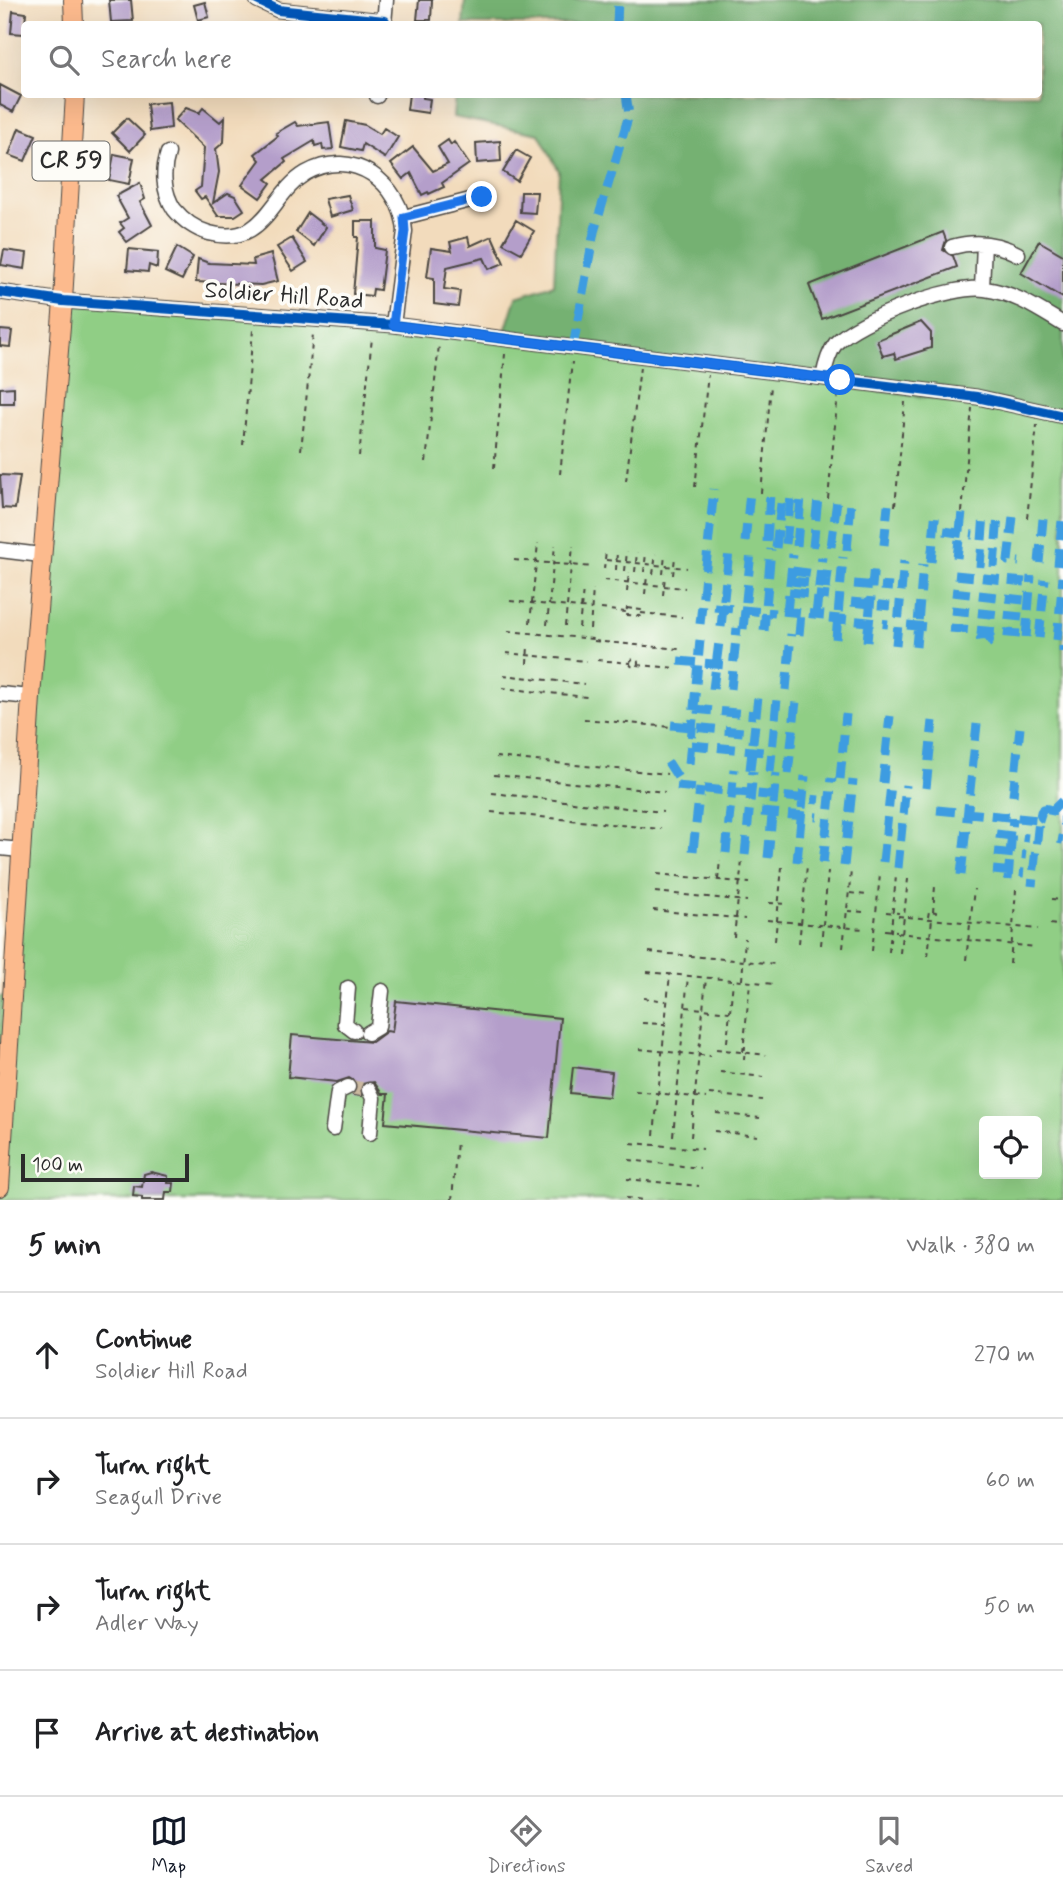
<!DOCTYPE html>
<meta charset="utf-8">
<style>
:root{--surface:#fff;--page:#f6f6f6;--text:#202124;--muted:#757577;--line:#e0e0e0;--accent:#111827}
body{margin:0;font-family:Mynerve,sans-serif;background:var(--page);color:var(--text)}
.controls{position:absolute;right:21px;bottom:21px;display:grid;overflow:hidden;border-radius:7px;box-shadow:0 7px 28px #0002}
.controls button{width:63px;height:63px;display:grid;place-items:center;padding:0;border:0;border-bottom:2px solid var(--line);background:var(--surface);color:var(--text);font:35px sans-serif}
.scale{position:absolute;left:21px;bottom:18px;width:168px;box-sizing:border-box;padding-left:7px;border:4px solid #2b2b2b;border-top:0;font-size:19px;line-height:24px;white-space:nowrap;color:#2b2b2b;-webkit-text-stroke:5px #fdfcf7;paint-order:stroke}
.stop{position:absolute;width:21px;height:21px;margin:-16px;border:5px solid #1a73e8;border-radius:50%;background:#fff}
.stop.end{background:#1a73e8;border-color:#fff;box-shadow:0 2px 7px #0008}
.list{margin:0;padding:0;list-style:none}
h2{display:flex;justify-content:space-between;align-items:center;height:91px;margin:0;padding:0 28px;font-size:30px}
h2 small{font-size:23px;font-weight:400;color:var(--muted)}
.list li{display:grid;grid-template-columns:46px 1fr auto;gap:21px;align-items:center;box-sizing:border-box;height:126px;padding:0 28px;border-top:2px solid var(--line)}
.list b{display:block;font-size:26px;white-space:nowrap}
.list p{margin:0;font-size:23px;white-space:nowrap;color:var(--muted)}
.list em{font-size:23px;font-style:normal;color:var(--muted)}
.icon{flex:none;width:38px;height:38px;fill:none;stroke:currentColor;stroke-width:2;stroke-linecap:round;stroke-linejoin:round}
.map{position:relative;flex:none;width:1063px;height:1200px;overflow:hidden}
.search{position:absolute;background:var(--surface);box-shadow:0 7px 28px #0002;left:21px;right:21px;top:21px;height:77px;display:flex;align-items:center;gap:18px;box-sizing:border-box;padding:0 24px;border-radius:7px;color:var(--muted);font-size:26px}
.sheet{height:595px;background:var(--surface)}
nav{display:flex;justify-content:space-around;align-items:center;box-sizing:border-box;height:98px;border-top:2px solid var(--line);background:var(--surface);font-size:19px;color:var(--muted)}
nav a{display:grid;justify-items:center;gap:4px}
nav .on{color:var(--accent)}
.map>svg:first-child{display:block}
</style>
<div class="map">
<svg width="1063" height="1200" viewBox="0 0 1063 1200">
<rect width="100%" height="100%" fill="#fdfcf7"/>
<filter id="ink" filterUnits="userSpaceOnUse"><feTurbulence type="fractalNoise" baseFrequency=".0143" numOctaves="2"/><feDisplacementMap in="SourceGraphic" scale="14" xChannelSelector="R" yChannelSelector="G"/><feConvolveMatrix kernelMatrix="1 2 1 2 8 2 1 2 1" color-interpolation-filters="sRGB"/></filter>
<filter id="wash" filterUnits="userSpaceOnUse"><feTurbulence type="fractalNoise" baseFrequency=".00686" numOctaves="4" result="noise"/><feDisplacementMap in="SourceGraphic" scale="28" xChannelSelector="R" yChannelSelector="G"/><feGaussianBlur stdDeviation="1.57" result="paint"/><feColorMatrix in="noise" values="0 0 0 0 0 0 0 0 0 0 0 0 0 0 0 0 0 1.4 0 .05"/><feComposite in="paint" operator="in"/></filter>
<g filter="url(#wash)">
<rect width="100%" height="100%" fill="#f2dbbc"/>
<!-- green -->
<path fill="#90ce85" stroke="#5e7c58" stroke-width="2" fill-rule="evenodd" d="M63,301L393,325L1063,416V1200H0V996L12,997ZM984,1121H1037V1174H984Z"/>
<!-- forest -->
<path fill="#74b172" stroke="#506e4e" stroke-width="2" d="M465,0H1063V416L503,338L516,297L554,285L559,171L539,134L453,117L455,94H1038V24H463Z"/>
<g id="blocks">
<!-- building -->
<path fill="#b49eca" d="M109,0H131L133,21L111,22Z
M419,0H432L431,20H417Z
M205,2L209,17L198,20L194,5Z
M13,11L26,13L24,34L11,33Z
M0,85L21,96L13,112L0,105Z
M409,94H423V98L430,99L428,113L407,110Z
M169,102L171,128L150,131L147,104Z
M186,108L199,113L203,108L220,122L225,117L224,142L216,149L219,172L213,203L228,193L235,196L244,210L235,216H218L205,197L201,199L195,191L201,187L204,148L175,120Z
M127,118L145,135L130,151L112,133Z
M346,121L365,125L380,134L384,128L398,137L385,158L363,144L361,151L341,147Z
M295,122L298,126L329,122L333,149L323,150L322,144L315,146L314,141L284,159L286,162L266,179L271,183L260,198L242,185L260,160L255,154L278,136L276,133Z
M19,128L36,135L25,161L9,155Z
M448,140L451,145L454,142L469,164L442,183L444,187L429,194L428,192L422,195L411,173L403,179L391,164L413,147L433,171L448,164L438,147Z
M500,141L501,161L477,163L476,143Z
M516,150L530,158L517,181L503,172Z
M114,154L134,158L129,184L109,180Z
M140,183L145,199L140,202L152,225L127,242L119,232L124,228L120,223L128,218L116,196Z
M521,192H537L535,213L520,212Z
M348,195L353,210L330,217L325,199Z
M308,213L326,227L314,246L296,232Z
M516,220L534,231L521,253L503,243Z
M355,221H375V248L385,250L380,290L373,289L372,296L353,294L358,237H355Z
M943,232L946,240L943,250L953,256L957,267L822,319L809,285Z
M492,236L504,263L489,269L484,258L447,267L444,289L460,291L458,307L434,304V278L427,277L431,248L452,251L450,242L468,237L470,246Z
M292,238L307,262L293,271L277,247Z
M1039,241L1063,255V298L1021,273Z
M177,247L193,257L182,280L165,272Z
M129,249L158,252L157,268L149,265L148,272L127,270Z
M4,250L27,253L25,269L1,265Z
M271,254L278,281L261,285L196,282L198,259L209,263L254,265L253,259Z
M921,322L931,333V348L896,359L894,353L883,356L877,340Z
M0,330L12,331L10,347L0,346Z
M14,387V403H0V388Z
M0,475L20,476L15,509L2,508Z
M396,1001L560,1018L549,1138L385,1123L388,1094H382L374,1082L361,1084V1096L353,1095L357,1083L349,1078L337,1082L288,1077L292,1035L372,1042L387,1031L392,1032Z
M573,1067L612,1072L609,1097L570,1093Z
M151,1172L168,1176V1183H174L173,1192H166L165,1200H142V1197L133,1196L134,1186L142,1187L144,1174Z"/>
</g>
</g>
<g filter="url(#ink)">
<use href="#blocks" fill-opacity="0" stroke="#494541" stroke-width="2"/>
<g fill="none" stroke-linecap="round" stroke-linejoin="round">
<!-- minor-tunnel -->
<path stroke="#cab89f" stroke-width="14" stroke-dasharray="14 7" stroke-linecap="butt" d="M348,1087L369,1090"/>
<!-- minor casing -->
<g stroke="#494541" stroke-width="17">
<path id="minor" d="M257,0L278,10L385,21
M384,24L386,0
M377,96V94
M168,153C162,171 163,192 174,209C183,220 195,229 209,233C266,248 269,195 306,173C353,146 401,183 405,231L393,325
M404,217L482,197
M952,247C976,240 997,243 1018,254
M982,288L984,244
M0,292L63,301L393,325L977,397L1063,416
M823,378C825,367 829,352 836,343C859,319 952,284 985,289C1015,293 1038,309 1063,324
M0,550L41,555
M0,694L31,697
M0,848L21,850
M348,988L345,1024L354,1031
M368,1033L378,1027L382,991
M369,1090L373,1098L370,1133
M333,1129L338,1092L348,1087"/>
</g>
<!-- major casing -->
<g stroke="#494541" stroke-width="20">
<path id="major" d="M73,0L74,24
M0,1187L31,697L63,301L75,94"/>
</g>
<!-- path -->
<path stroke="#494541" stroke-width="2" stroke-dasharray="5 5" stroke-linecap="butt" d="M243,445L253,330
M301,450L313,334
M359,456L372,338
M426,462L439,345
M494,468L505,354
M560,474L572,362
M626,481L640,367
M695,487L708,375
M761,493L771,386
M828,499L838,393
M895,506L905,402
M962,512L972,408
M1027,518L1037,425
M514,560L593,567
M606,560L687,568
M604,569L606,550
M616,570L617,551
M625,571L627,551
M635,572L637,552
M644,572L646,553
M653,574L656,554
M663,574L665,555
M673,575L675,557
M604,580L685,588
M627,592L629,572
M645,594L647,576
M663,595L665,576
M510,601L591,609
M627,608L641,610V616L626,615Z
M601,609L626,612
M641,613L682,617
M530,623L538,543
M547,625L555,545
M565,626L573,546
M579,628L583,590
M590,629L593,589
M508,631L593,639
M594,641L679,649
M506,653L586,661
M630 663a4 4 0 1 1 8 0a4 4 0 1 1-8 0Z
M597,660L630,663
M527,664L528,645
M638,665L677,668
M503,675L584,684
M502,688L587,697
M584,719L671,727
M496,757L667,774
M494,775L665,792
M492,793L663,812
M491,812L661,829
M1039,820L1042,818
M657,874L750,883
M718,880L720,860
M655,892L747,901
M850,893L866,895
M1052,899L1063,900
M769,903L788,904
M653,910L745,919
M848,911L865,912
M886,912L899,913
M933,912L935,886
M898,916L1038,929
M928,917L929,911L936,912V918
M767,920L863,929
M1050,924L1063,926
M885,930L897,931
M897,933L1036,947
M734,937L742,861
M775,941L782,867
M799,943L807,866
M821,945L828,872
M843,948L851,871
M872,951L880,875
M649,952L776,964
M889,952L896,876
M900,953L908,879
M928,956L932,919
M966,960L974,889
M1010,964L1016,890
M647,972L774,984
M742,980L745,938
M644,998L666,1001
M686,1007L729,1012
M642,1023L664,1024
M727,1042L733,981
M639,1049L711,1056
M716,1049L766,1055
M743,1052L750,983
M744,1060L745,1046
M720,1072L764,1077
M635,1091L706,1098
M709,1094L762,1100
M716,1113L760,1118
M714,1131L758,1136
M654,1135L670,974
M673,1136L688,976
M691,1137L706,978
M631,1143L703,1149
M629,1160L700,1168
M627,1179L699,1186
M626,1198L644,1200
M452,1200L457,1141"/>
<!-- minor -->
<use href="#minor" stroke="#fff" stroke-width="14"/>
<!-- major -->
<use href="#major" stroke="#fcba8d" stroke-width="18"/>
<!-- quiet -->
<path stroke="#3d9ce1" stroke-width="9" stroke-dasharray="18 9" stroke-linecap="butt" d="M617,24L618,0
M573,347L594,232L629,115L626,94
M1013,517L1008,561L1019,562
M944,531L973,535
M745,542L750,492
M767,542L770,494
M786,544L791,496
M884,545L888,505
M797,546L801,497
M813,547L818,498
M831,547L837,500
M776,548L782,495
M847,550L851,502
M957,558L962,512
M931,562L936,509
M1039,563L1043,519
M1058,566L1062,521
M980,567L984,514
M994,567L998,515
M792,571L832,576
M955,575L1025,582
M790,581L831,585
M854,584L892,587
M789,592L829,596
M952,592L1024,600
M851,602L890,606
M714,607L775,613
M951,610L1022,617
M782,611L824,615
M787,612L793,554
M816,615L822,557
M829,618L888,624
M700,624L714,489
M907,625L928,627
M721,627L729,551
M950,628L1020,634
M743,629L751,552
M764,631L771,549
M799,635L801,613
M980.5 640a4.5 4.5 0 1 1 9 0a4.5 4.5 0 1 1-9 0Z
M1026,637L1031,576
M1039,638L1045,579
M836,639L843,557
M1057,640L1063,577
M867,642L874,564
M896,645L904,561
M1063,646V652
M916,647L923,564
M678,661L725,665
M713,689L719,642
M731,689L737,628
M786,690L791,634
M694,709L756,715
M671,725L754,733
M691,745L764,752
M668,762L684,787
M689,764L700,640
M750,770L758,697
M770,772L777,699
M788,774L796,701
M840,779L846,714
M883,783L890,716
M677,786L819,800
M926,788L933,721
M1013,796L1020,728
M1040.5 814a5.5 5.5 0 1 1 11 0a5.5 5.5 0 1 1-11 0Z
M937,810L1039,820L1032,886
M761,812L817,817
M1051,812L1062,801
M1060,821H1063
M996,834L1028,838
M1058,839L1063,840
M693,851L700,788
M995,852L1026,855
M726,853L734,769
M745,855L753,771
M768,858L776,773
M797,862L805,776
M883,862L891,784
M823,863L832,778
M844,866L853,780
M898,868L906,785
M993,870L1024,873
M961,875L977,724
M1008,880L1013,818"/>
<!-- cycleway casing -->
<g stroke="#fdfcf7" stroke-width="15">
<path id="cycleway" d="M257,0L278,10L385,21
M0,292L63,301L393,325L977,397L1063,416"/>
</g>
<!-- cycleway -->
<use href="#cycleway" stroke="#0057b8" stroke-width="10"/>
</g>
</g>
<g fill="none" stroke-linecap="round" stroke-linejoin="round" filter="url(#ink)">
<!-- route -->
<path stroke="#1a73e8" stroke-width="9" d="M482,197L404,217L405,231L393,325L840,380"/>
</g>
<g text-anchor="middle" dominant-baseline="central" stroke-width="7" stroke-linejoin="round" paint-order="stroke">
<!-- shield labels -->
<rect fill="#fdfcf7" stroke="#6a6a68" stroke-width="2" x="32.5" y="141.5" width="77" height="39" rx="5"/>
<g font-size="23" font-weight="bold" fill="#2b2b2b">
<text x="71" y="161">CR 59</text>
</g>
<!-- street labels -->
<g font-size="24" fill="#2b2b2b" stroke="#fdfcf7">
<text transform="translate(284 296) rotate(4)">Soldier Hill Road</text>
</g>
</g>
</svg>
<div class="controls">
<button><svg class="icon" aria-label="locate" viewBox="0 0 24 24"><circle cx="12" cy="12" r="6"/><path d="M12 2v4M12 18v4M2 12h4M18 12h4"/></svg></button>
</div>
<div class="scale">100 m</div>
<div class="stop" style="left:840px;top:380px"></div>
<div class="stop end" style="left:482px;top:197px"></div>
<div class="search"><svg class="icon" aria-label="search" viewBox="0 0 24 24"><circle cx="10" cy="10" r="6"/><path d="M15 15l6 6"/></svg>Search here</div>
</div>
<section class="sheet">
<h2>5 min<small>Walk · 380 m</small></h2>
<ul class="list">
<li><svg class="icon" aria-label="ahead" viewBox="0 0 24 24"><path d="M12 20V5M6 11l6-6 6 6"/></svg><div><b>Continue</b><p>Soldier Hill Road</p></div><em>270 m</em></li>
<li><svg class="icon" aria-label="right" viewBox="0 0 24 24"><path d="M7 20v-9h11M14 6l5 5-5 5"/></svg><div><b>Turn right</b><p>Seagull Drive</p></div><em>60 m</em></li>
<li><svg class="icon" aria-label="right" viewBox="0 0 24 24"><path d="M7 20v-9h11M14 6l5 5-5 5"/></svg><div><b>Turn right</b><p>Adler Way</p></div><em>50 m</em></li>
<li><svg class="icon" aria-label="arrive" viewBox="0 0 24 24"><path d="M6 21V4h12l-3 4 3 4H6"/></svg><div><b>Arrive at destination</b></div></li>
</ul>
</section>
<nav>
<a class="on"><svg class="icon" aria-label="map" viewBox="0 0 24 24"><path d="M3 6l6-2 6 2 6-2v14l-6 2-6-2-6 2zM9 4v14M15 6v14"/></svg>Map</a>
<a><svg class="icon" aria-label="directions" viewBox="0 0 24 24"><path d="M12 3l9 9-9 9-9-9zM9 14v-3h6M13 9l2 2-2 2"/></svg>Directions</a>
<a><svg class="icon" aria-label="saved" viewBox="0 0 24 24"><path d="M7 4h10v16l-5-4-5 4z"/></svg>Saved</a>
</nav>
